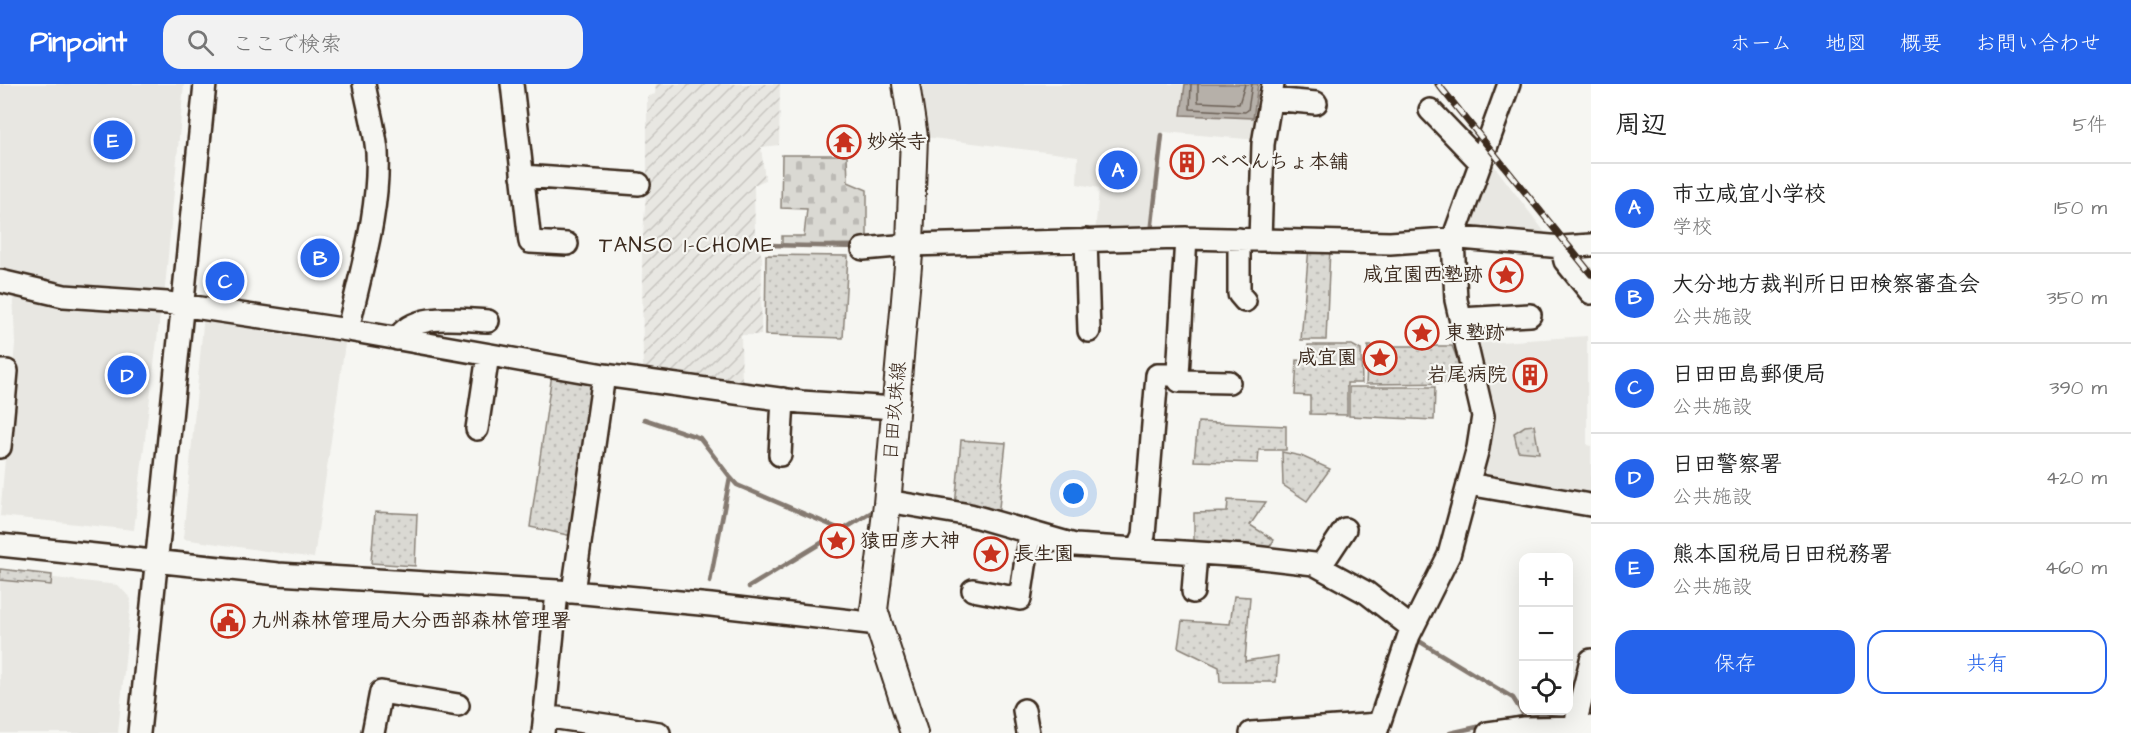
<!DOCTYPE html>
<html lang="ja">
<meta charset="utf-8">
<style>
:root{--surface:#fff;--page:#f2f2f2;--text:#222;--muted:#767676;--line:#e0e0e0;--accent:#2563eb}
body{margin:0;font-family:"Architects Daughter","Klee One",sans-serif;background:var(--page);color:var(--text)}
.controls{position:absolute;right:18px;bottom:18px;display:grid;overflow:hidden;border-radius:12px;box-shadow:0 6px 24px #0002}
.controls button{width:54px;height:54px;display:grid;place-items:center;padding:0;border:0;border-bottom:2px solid var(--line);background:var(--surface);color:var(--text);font:30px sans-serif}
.you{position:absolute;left:1074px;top:410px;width:21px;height:21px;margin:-15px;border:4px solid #fff;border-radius:50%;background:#1a73e8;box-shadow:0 0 0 9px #1a73e833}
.badge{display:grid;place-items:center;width:39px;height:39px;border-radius:50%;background:var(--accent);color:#fff;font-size:20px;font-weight:700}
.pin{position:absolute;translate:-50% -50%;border:3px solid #fff;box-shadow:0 2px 6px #0006}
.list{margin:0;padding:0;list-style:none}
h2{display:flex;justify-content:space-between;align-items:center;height:78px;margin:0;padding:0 24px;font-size:26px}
h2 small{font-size:20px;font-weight:400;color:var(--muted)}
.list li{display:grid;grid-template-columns:39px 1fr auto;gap:18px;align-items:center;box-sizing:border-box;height:90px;padding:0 24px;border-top:2px solid var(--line)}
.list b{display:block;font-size:22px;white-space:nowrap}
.list p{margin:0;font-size:20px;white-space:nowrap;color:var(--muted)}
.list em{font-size:20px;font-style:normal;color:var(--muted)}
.actions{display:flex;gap:12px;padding:18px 24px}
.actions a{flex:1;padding:14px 0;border:2px solid var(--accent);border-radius:18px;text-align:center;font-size:21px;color:var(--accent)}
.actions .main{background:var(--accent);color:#fff}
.icon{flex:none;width:33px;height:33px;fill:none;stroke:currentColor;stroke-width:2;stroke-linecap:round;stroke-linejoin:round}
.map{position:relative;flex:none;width:1591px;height:649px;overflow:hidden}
header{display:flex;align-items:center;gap:36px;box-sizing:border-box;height:84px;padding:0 30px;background:var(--accent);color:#fff}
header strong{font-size:28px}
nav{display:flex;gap:33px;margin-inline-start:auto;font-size:21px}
.search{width:420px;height:54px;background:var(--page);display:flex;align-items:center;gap:15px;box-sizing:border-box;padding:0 21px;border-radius:18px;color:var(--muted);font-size:22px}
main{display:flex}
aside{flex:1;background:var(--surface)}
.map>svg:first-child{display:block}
</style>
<header>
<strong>Pinpoint</strong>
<div class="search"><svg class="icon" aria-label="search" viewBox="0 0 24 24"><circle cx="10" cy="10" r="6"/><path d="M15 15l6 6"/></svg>ここで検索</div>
<nav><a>ホーム</a><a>地図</a><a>概要</a><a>お問い合わせ</a></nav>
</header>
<main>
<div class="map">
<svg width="1591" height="649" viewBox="0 0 1591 649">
<defs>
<pattern id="industrial-furrows" width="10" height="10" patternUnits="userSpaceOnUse" patternTransform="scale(1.5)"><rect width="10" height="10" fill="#e8e7e2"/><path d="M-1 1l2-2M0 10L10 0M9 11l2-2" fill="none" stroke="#c8c6c1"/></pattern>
<pattern id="grass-dots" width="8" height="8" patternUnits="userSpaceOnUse" patternTransform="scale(1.5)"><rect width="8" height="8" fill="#dad9d3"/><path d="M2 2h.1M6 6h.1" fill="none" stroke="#bcbab5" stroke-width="1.8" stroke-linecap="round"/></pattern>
<pattern id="cemetery-stones" width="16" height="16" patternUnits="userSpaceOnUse" patternTransform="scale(1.5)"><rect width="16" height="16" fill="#dad9d3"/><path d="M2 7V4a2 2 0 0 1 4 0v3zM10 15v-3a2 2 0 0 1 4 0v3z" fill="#bcbab5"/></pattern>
</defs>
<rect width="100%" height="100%" fill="#f6f6f2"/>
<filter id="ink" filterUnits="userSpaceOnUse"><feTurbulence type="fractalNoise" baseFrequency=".0167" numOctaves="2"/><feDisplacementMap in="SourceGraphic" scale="12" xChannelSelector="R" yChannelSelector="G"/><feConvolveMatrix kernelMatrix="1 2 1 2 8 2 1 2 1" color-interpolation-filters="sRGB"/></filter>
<g filter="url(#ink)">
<!-- built -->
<path fill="#e8e7e2" d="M0,0H184L164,215L0,195Z
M916,0H1267L1258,56L1164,48L1154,104L1151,149L1095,150L1099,104L1077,100L1078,72L924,53Z
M1492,79L1553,159L1464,151Z
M13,206L161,223L134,446L0,432L15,260Z
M204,230L346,253L314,474L183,455Z
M1587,252V361L1591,362V417L1472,397L1486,327L1471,260Z
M0,488L118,501L131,515L118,649H0Z"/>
<!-- industrial -->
<path fill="url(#industrial-furrows)" d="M656,0H780L779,61L761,63L765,96L754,101L755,152L762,173L761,251H741L742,305L643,292L642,165L647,96V13L655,10Z"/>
<!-- grass -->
<path fill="url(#grass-dots)" stroke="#8a8278" stroke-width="1.5" d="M1309,163L1330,164L1326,256H1301Z
M766,171L848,172L843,254L765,251Z
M1308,261H1352L1361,266L1362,299H1347V331L1310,330V312L1295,311L1297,276L1308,277Z
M1368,262H1452L1467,299L1366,300Z
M552,290L598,296L577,453L530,443Z
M1349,303H1435L1434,336L1349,332Z
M1198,338L1286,342V366H1259L1258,379L1194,377Z
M1534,341L1539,369L1518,367L1514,349L1525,342Z
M961,356L1006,359L998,433L955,423Z
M1282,368L1301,372L1330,385L1307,417L1283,401Z
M1228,416L1266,418L1250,441L1274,456L1267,467L1194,461V429L1227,428Z
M375,428L417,430L415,482L371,479Z
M0,485L52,491L51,501L0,496Z
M1234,512L1250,513L1245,577L1278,572L1276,598H1220L1219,583L1178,563L1182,537L1230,540Z"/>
<!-- cemetery -->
<path fill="url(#cemetery-stones)" stroke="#8a8278" stroke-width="1.5" d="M782,71H847L848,98L867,106V160L782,161V152H804L807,125L781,124Z"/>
<!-- water -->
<path fill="#b6b0a9" stroke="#857a71" stroke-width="1.5" d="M1185,0H1258L1253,34L1181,31Z"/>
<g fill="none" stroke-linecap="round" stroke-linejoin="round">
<!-- shore -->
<path stroke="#6c6056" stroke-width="1.5" d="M1191,0L1190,25L1245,28L1248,26L1252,0
M1198,0V18L1239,20L1245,0"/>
<!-- stream -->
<path stroke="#857a71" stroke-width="4.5" d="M1151,149L1162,51
M768,161L859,163
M644,335L700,354L730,393L710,498
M730,393L737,401L842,446
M749,503L877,425
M1414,554L1513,614L1525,633
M1512,635L1562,627L1571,628
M1450,649L1486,641"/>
<!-- minor casing -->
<g stroke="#3b2a1e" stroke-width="26">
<path id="minor" d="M512,0L530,158L567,160
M1270,15L1316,19
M1430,26L1481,79
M522,92L639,100
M1239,155V210L1245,217
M1086,156L1089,247
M1260,156L1263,60L1273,0
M1562,163L1565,177L1591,209
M863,165L909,161L1186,154L1390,159L1461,154L1562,163L1591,161
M0,197L64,212L167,219L348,246L604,291L801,318L895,324
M1461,235L1530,231
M348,246C360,189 380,128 377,68C375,45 368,22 364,0
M397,255C415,227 459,236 488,237
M0,287H7L0,363
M1178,291L1179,297L1229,298
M477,345L488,271
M780,371L783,315
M1468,400L1590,421
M887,417L970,431L1075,461L1245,472L1314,480L1367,509L1412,544
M0,461L278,490L573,508L711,521L878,540
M1138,465L1144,451L1157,291H1178L1186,154
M1320,483L1345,445
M973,506L1020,515L1030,449
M573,508L604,291
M1193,508L1196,469
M1024,626L1028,649
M544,632L659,649
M139,649L205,0
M373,649L381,608L458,621
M543,649L557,508
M1251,649L1379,640
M1376,649L1409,551L1449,471L1478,364L1483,332L1456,216L1453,155L1509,0
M1488,649L1524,644L1591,643
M1573,649L1591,576"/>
</g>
<!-- major casing -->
<g stroke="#3b2a1e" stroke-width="30">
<path id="major" d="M906,0L914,53L910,159L887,420L874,526L914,649"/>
</g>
<!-- minor -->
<use href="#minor" stroke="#f6f6f2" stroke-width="21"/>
<!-- major -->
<use href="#major" stroke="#f6f6f2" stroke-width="26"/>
<!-- rail casing -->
<g stroke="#3b2a1e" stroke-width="7">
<path id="rail" d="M1438,0L1591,190"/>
</g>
<!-- rail -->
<use href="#rail" stroke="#f6f6f2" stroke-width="4.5" stroke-dasharray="14" stroke-linecap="butt"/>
</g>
</g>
<!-- icons -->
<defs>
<g id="temple-ring" transform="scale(1.725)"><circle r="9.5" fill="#f6f6f2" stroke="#c8321e" stroke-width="1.5"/><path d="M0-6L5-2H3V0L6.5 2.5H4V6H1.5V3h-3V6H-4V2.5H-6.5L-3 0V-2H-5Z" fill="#c8321e"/></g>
<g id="building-ring" transform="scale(1.725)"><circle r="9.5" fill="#f6f6f2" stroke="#c8321e" stroke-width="1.5"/><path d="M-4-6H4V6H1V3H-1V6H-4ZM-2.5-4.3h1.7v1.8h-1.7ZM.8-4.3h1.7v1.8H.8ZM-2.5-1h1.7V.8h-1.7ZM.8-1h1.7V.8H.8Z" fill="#c8321e"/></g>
<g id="sight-ring" transform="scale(1.725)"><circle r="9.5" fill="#f6f6f2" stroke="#c8321e" stroke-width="1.5"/><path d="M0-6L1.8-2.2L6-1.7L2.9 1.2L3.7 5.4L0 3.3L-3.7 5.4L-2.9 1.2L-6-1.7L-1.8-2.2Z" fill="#c8321e"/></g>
<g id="civic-ring" transform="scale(1.725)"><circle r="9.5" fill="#f6f6f2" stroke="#c8321e" stroke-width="1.5"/><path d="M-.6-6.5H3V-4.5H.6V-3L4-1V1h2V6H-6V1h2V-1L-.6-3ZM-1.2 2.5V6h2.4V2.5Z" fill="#c8321e"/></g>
</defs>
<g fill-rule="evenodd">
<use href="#temple-ring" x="844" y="58"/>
<use href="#building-ring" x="1187" y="78"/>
<use href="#sight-ring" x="1506" y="191"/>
<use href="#sight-ring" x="1422" y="249"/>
<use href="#sight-ring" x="1380" y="274"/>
<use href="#building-ring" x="1530" y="291"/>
<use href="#sight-ring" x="837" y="457"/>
<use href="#sight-ring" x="991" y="470"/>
<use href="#civic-ring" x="228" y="537"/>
</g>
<g text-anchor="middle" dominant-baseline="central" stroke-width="4.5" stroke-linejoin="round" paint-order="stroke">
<!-- poi labels -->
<g font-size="20" font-weight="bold" fill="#3b2a1e" stroke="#f6f6f2" text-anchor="start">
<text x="867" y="58">妙栄寺</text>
<text x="1210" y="78">べべんちょ本舗</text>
<text x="1483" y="191" text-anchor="end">咸宜園西塾跡</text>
<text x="1445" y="249">東塾跡</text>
<text x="1357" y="274" text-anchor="end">咸宜園</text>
<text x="1507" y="291" text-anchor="end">岩尾病院</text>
<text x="860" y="457">猿田彦大神</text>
<text x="1014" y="470">長生園</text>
<text x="251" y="537">九州森林管理局大分西部森林管理署</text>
</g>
<!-- street labels -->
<g font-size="20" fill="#3b2a1e" stroke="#f6f6f2">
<text transform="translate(895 327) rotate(-85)">日田玖珠線</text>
</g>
<!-- neighbourhood labels -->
<g font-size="21" letter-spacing="1.5" fill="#3b2a1e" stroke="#f6f6f2">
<text x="687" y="161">TANSO 1-CHOME</text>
</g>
</g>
</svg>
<div class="controls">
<button>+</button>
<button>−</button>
<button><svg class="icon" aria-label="locate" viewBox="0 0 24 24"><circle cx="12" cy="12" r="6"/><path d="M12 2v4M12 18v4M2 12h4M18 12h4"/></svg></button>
</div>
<div class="you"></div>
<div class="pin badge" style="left:1118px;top:86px">A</div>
<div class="pin badge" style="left:320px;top:174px">B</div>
<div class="pin badge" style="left:225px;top:197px">C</div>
<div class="pin badge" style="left:127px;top:291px">D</div>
<div class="pin badge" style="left:113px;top:56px">E</div>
</div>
<aside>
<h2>周辺<small>5件</small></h2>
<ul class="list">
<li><span class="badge">A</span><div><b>市立咸宜小学校</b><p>学校</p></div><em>150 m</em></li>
<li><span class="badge">B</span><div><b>大分地方裁判所日田検察審査会</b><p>公共施設</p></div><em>350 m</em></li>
<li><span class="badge">C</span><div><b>日田田島郵便局</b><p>公共施設</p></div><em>390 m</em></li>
<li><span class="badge">D</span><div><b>日田警察署</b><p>公共施設</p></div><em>420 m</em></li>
<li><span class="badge">E</span><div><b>熊本国税局日田税務署</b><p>公共施設</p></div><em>460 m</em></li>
</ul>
<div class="actions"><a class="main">保存</a><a>共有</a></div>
</aside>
</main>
